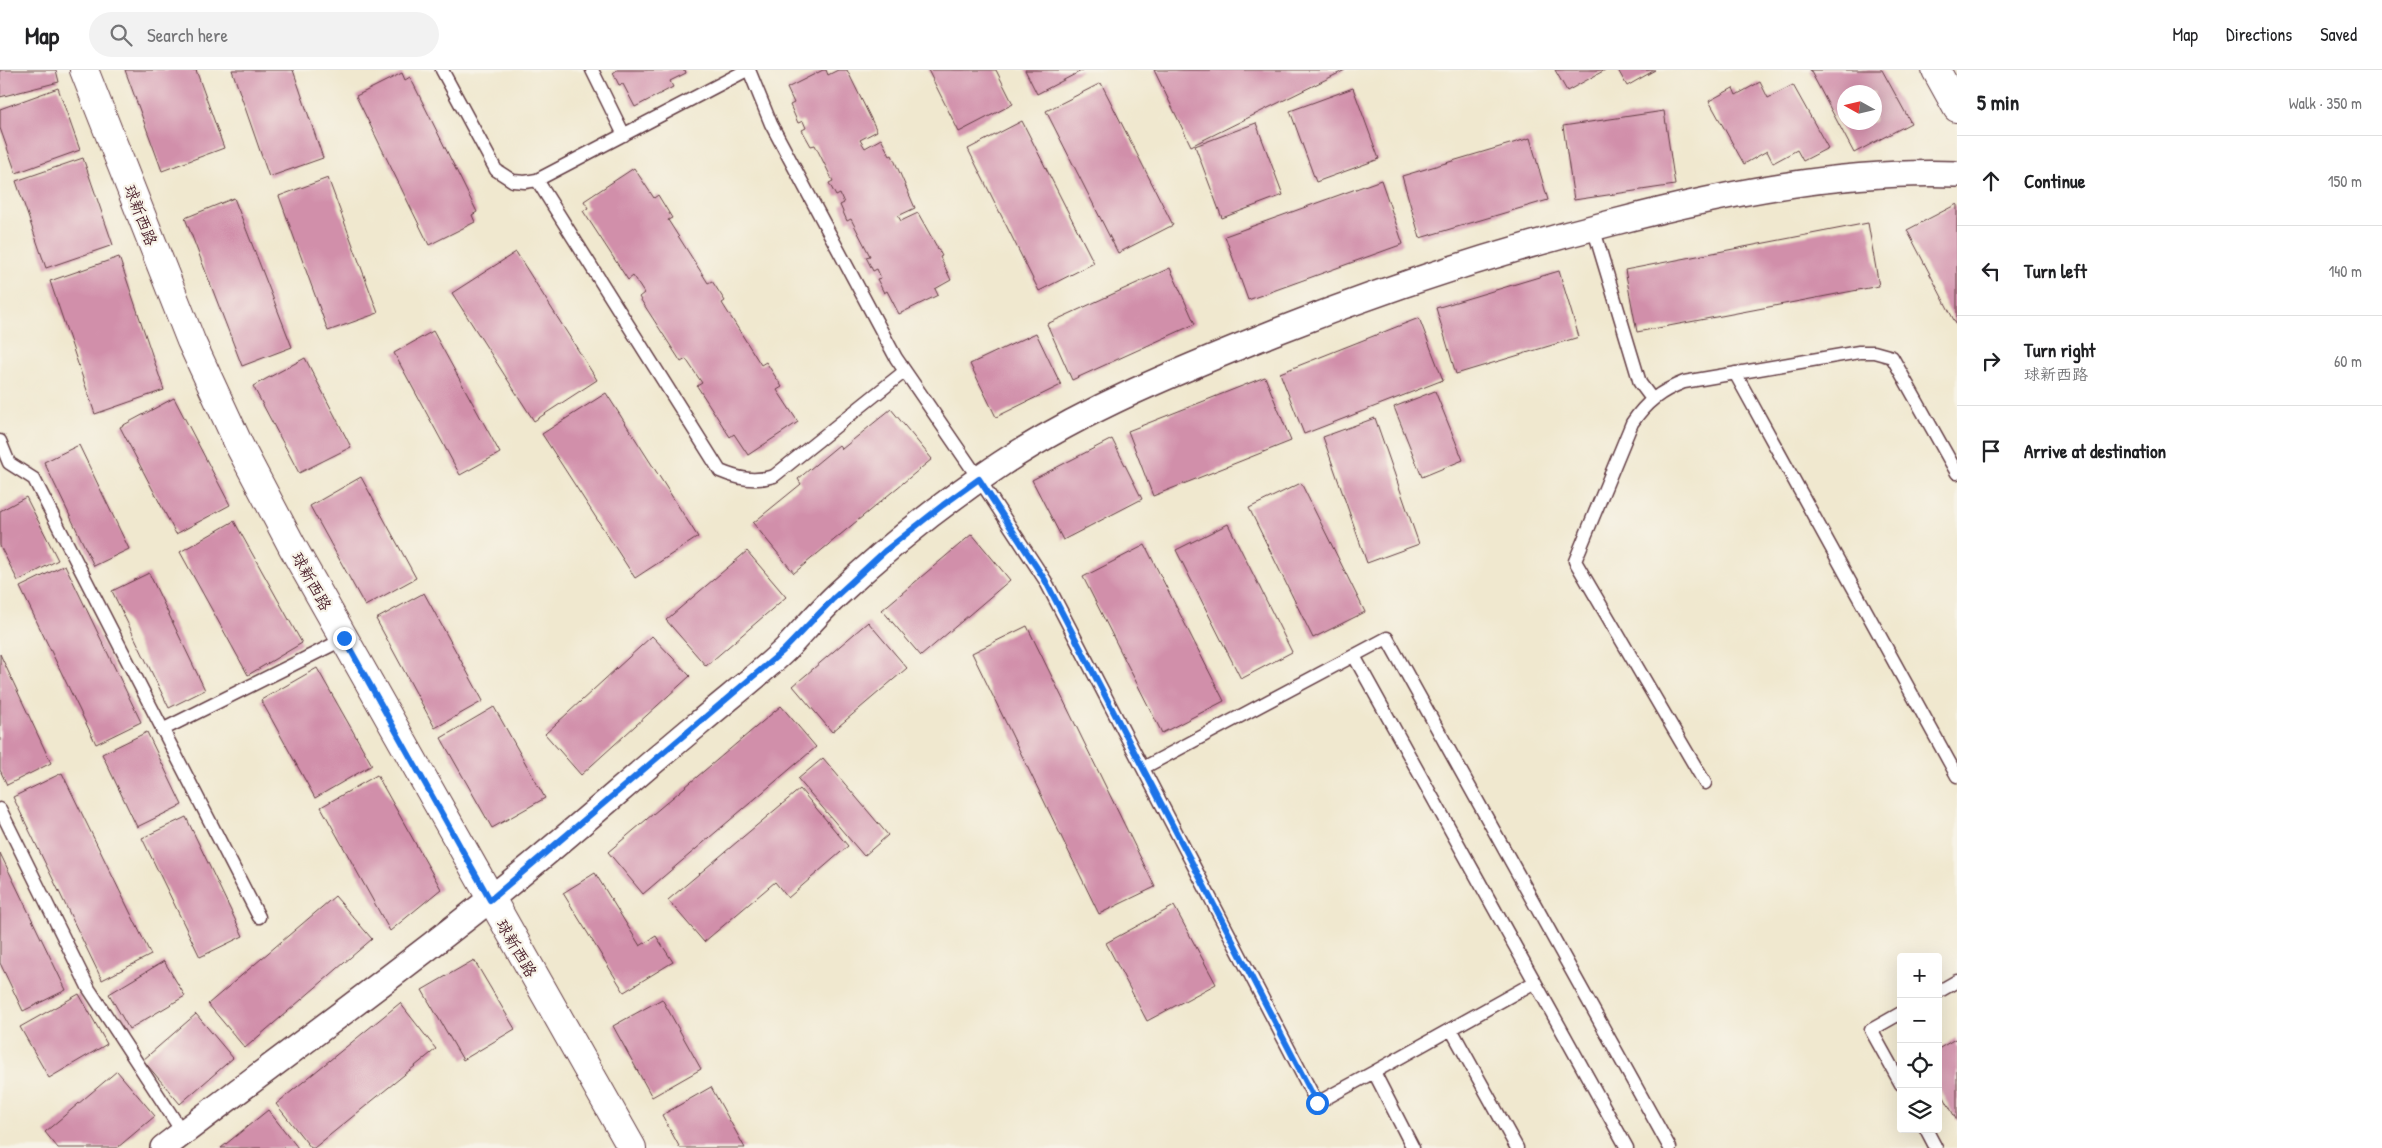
<!DOCTYPE html>
<meta charset="utf-8">
<style>
:root{--surface:#fff;--page:#f2f2f2;--text:#202124;--muted:#757577;--line:#e0e0e0}
body{margin:0;font-family:"Patrick Hand","LXGW WenKai TC",sans-serif;background:var(--page);color:var(--text)}
.controls{position:absolute;right:15px;bottom:15px;display:grid;overflow:hidden;border-radius:5px;box-shadow:0 5px 20px #0002}
.controls button{width:45px;height:45px;display:grid;place-items:center;padding:0;border:0;border-bottom:1px solid var(--line);background:var(--surface);color:var(--text);font:25px sans-serif}
.compass{position:absolute;left:1837px;top:15px;width:45px;height:45px;border-radius:50%;background:var(--surface);box-shadow:0 5px 20px #0002;rotate:278deg}
.stop{position:absolute;width:15px;height:15px;margin:-11px;border:4px solid #1a73e8;border-radius:50%;background:#fff}
.stop.end{background:#1a73e8;border-color:#fff;box-shadow:0 1px 5px #0008}
.list{margin:0;padding:0;list-style:none}
h2{display:flex;justify-content:space-between;align-items:center;height:65px;margin:0;padding:0 20px;font-size:21px}
h2 small{font-size:16px;font-weight:400;color:var(--muted)}
.list li{display:grid;grid-template-columns:32px 1fr auto;gap:15px;align-items:center;box-sizing:border-box;height:90px;padding:0 20px;border-top:1px solid var(--line)}
.list b{display:block;font-size:19px;white-space:nowrap}
.list p{margin:0;font-size:16px;white-space:nowrap;color:var(--muted)}
.list em{font-size:16px;font-style:normal;color:var(--muted)}
.icon{flex:none;width:28px;height:28px;fill:none;stroke:currentColor;stroke-width:2;stroke-linecap:round;stroke-linejoin:round}
.map{position:relative;flex:none;width:1957px;height:1078px;overflow:hidden}
header{display:flex;align-items:center;gap:30px;box-sizing:border-box;height:70px;padding:0 25px;background:var(--surface);border-bottom:1px solid var(--line)}
header strong{font-size:24px}
nav{display:flex;gap:28px;margin-inline-start:auto;font-size:18px}
.search{width:350px;height:45px;background:var(--page);display:flex;align-items:center;gap:12px;box-sizing:border-box;padding:0 18px;border-radius:28px;color:var(--muted);font-size:19px}
main{display:flex}
aside{flex:1;background:var(--surface)}
.map>svg:first-child{display:block}
</style>
<header>
<strong>Map</strong>
<div class="search"><svg class="icon" aria-label="search" viewBox="0 0 24 24"><circle cx="10" cy="10" r="6"/><path d="M15 15l6 6"/></svg>Search here</div>
<nav><a>Map</a><a>Directions</a><a>Saved</a></nav>
</header>
<main>
<div class="map">
<svg width="1957" height="1078" viewBox="0 0 1957 1078">
<rect width="100%" height="100%" fill="#f7f3e8"/>
<filter id="ink" filterUnits="userSpaceOnUse"><feTurbulence type="fractalNoise" baseFrequency=".02" numOctaves="2"/><feDisplacementMap in="SourceGraphic" scale="10" xChannelSelector="R" yChannelSelector="G"/><feConvolveMatrix kernelMatrix="1 2 1 2 8 2 1 2 1" color-interpolation-filters="sRGB"/></filter>
<filter id="wash" filterUnits="userSpaceOnUse"><feTurbulence type="fractalNoise" baseFrequency=".0096" numOctaves="4" result="noise"/><feDisplacementMap in="SourceGraphic" scale="20" xChannelSelector="R" yChannelSelector="G"/><feGaussianBlur stdDeviation="1.12" result="paint"/><feColorMatrix in="noise" values="0 0 0 0 0 0 0 0 0 0 0 0 0 0 0 0 0 1.4 0 .05"/><feComposite in="paint" operator="in"/></filter>
<g filter="url(#wash)">
<rect width="100%" height="100%" fill="#f0e8cf"/>
<g id="blocks">
<!-- building -->
<path fill="#d18faa" fill-rule="evenodd" d="M0,0H56L59,12L0,27Z
M125,0H196L224,78L162,101Z
M232,0H293L323,88L269,107Z
M617,0H685L686,3L670,11L673,17L635,37L623,14L619,15L613,3Z
M823,0H826L828,5L838,0H847L877,61L860,70L865,78L881,69L890,86L892,85L915,138L898,146L901,151L918,143L942,186L940,187L951,210L935,219L938,225L899,244L887,221L884,223L877,209L881,208L877,199L873,201L866,187L870,186L851,149L847,151L840,135L844,133L840,124L836,126L829,113L833,111L815,75L811,76L802,60L806,58L803,51L798,53L790,35L794,33L787,18Z
M928,0H996L1013,34L959,62Z
M1025,0H1083L1037,24Z
M1154,0H1345L1191,76Z
M1555,0H1605L1567,21Z
M1618,0H1655L1627,16Z
M1810,0H1882L1911,53L1854,83ZM1844,22H1874V52H1844Z
M402,3L405,10L410,7L477,142L472,145L475,152L429,175L356,26Z
M1760,12L1768,28L1793,15L1828,78L1803,91L1797,80L1773,93L1767,81L1744,94L1709,31L1733,18L1736,25Z
M1101,13L1173,155L1118,183L1046,41Z
M58,18L80,80L16,103L0,58V39Z
M1353,18L1379,89L1316,112L1290,41Z
M1664,41L1675,115L1574,130L1563,56Z
M1022,51L1094,193L1039,221L968,79Z
M1256,53L1283,125L1222,148L1195,76Z
M1530,68L1548,130L1420,168L1402,106Z
M83,88L113,175L46,198L16,111Z
M634,98L654,128L658,125L672,148L668,150L708,213L712,211L725,231L722,233L761,295L766,292L782,317L777,320L798,352L748,385L734,364L730,367L697,316L702,313L686,289L681,292L639,227L644,223L633,206L628,210L583,141L588,138L584,131Z
M328,108L378,243L328,261L279,126Z
M1381,110L1403,174L1248,230L1225,166Z
M234,128L292,277L242,296L185,148Z
M1957,134V256L1907,160Z
M1868,153L1879,216L1637,262L1625,200Z
M516,182L597,310L534,351L452,223Z
M119,187L164,320L95,344L50,211Z
M1170,198L1195,254L1072,310L1047,254Z
M1559,201L1579,267L1456,304L1436,238Z
M1419,248L1443,310L1304,364L1280,303Z
M433,261L500,383L460,405L394,283Z
M1036,263L1061,315L996,347L970,294Z
M305,288L351,377L299,403L253,316Z
M1265,307L1291,371L1153,426L1128,361Z
M1435,321L1463,390L1422,407L1394,337Z
M606,323L698,467L635,508L542,364Z
M174,328L230,435L176,464L120,357Z
M891,339L932,389L794,503L753,453L801,414L798,409L839,375L842,379Z
M1375,348L1419,474L1367,493L1323,367Z
M1112,369L1142,429L1063,470L1032,410Z
M79,375L129,479L94,496L44,392Z
M361,407L416,508L365,536L310,436Z
M1301,413L1365,542L1313,568L1249,438Z
M26,427L58,490L18,511L0,476V441Z
M234,451L302,573L248,605L180,482Z
M1228,454L1292,582L1241,609L1176,480Z
M972,464L1010,510L921,586L882,540Z
M1145,475L1224,631L1162,663L1083,507Z
M747,481L786,527L706,596L666,550Z
M65,495L141,652L96,674L20,517Z
M149,503L205,620L169,638L112,521Z
M424,523L483,631L435,658L376,549Z
M868,552L907,598L832,662L793,616Z
M1027,556L1155,817L1099,844L972,583Z
M652,566L690,606L581,705L545,664Z
M0,584L51,693L7,715L0,700Z
M317,598L372,695L315,728L261,630Z
M781,636L816,677L643,824L608,782Z
M494,637L545,728L492,758L441,668Z
M147,662L182,735L137,757L102,684Z
M823,688L888,765L864,786L798,709Z
M62,703L151,885L102,910L13,727Z
M377,705L441,819L390,861L321,737Z
M800,719L848,776L788,828L775,812L704,872L668,830Z
M186,747L243,866L200,887L142,768Z
M0,783L66,920L23,941L0,893Z
M595,803L640,876L656,866L673,892L624,922L563,823Z
M335,826L372,869L245,978L208,934Z
M1174,836L1216,914L1147,951L1106,873Z
M474,890L515,959L463,990L422,920Z
M164,891L185,926L129,959L109,924Z
M79,924L107,974L49,1008L20,957Z
M662,929L701,999L652,1027L613,956Z
M400,933L436,979L314,1078H311L276,1034Z
M196,944L233,988L180,1034L143,990Z
M1957,968V1051L1938,1016V979Z
M117,1001L155,1046L117,1078H58L45,1062Z
M711,1017L745,1078H680L662,1045Z
M268,1040L298,1078H221Z"/>
</g>
</g>
<g filter="url(#ink)">
<use href="#blocks" fill-opacity="0" stroke="#633d44" stroke-width="1"/>
<g fill="none" stroke-linecap="round" stroke-linejoin="round">
<!-- service casing -->
<g stroke="#633d44" stroke-width="15">
<path id="service" d="M442,0L496,100L513,111L525,112L537,110L747,0
M592,0L624,65
M749,0L771,54L896,288L979,409L1045,510L1317,1033L1374,1002L1413,1078
M537,110L720,401C739,409 754,412 774,406L905,301
M1593,157L1640,313L1652,329
M1735,303L1957,706
M0,371L9,393L34,409L259,847
M1354,586L1627,1078
M162,660L344,569
M1143,698L1387,568L1670,1078
M1705,713L1575,491L1632,353C1646,332 1661,321 1684,312L1859,282H1874L1892,287L1957,403
M0,739L89,919L183,1063
M1938,922L1957,911
M1901,943L1871,960L1901,1014
M1451,959L1517,1078
M1374,1002L1535,912
M1926,1059L1936,1078"/>
</g>
<!-- minor casing -->
<g stroke="#633d44" stroke-width="28">
<path id="minor" d="M163,1078C271,995 383,915 489,830C560,774 628,712 698,654C727,629 759,605 786,579C803,561 819,542 837,525C888,477 942,433 1001,394C1086,338 1180,300 1275,262C1386,218 1499,181 1615,152C1726,123 1841,100 1957,104"/>
</g>
<!-- tertiary casing -->
<g stroke="#633d44" stroke-width="30">
<path id="tertiary" d="M84,0L191,271L240,377L292,476L632,1078
M1936,0L1957,38"/>
</g>
<!-- service -->
<use href="#service" stroke="#fff" stroke-width="12"/>
<!-- minor -->
<use href="#minor" stroke="#fff" stroke-width="25"/>
<!-- tertiary -->
<use href="#tertiary" stroke="#fff" stroke-width="28"/>
</g>
</g>
<g fill="none" stroke-linecap="round" stroke-linejoin="round" filter="url(#ink)">
<!-- route -->
<path stroke="#1a73e8" stroke-width="6" d="M344,568L490,830L783,581L833,529L886,480L943,435L979,409L1045,510L1317,1033"/>
</g>
<g text-anchor="middle" dominant-baseline="central" stroke-width="4.5" stroke-linejoin="round" paint-order="stroke">
<!-- street labels -->
<g font-size="16" fill="#4a1f2b" stroke="#f7f3e8">
<text transform="translate(141 145) rotate(69)">球新西路</text>
<text transform="translate(312 511) rotate(61)">球新西路</text>
<text transform="translate(517 878) rotate(60)">球新西路</text>
</g>
</g>
</svg>
<div class="controls">
<button>+</button>
<button>−</button>
<button><svg class="icon" aria-label="locate" viewBox="0 0 24 24"><circle cx="12" cy="12" r="6"/><path d="M12 2v4M12 18v4M2 12h4M18 12h4"/></svg></button>
<button><svg class="icon" aria-label="layers" viewBox="0 0 24 24"><path d="M12 4l9 5-9 5-9-5zM3 14l9 5 9-5"/></svg></button>
</div>
<svg class="compass" viewBox="-18 -18 36 36"><path d="M0-13l5 13h-10z" fill="#e53935"/><path d="M0 13l5-13h-10z" fill="#757577"/></svg>
<div class="stop" style="left:1317px;top:1033px"></div>
<div class="stop end" style="left:344px;top:568px"></div>
</div>
<aside>
<h2>5 min<small>Walk · 350 m</small></h2>
<ul class="list">
<li><svg class="icon" aria-label="ahead" viewBox="0 0 24 24"><path d="M12 20V5M6 11l6-6 6 6"/></svg><div><b>Continue</b></div><em>150 m</em></li>
<li><svg class="icon" aria-label="left" viewBox="0 0 24 24"><path d="M17 20v-9H6M10 6l-5 5 5 5"/></svg><div><b>Turn left</b></div><em>140 m</em></li>
<li><svg class="icon" aria-label="right" viewBox="0 0 24 24"><path d="M7 20v-9h11M14 6l5 5-5 5"/></svg><div><b>Turn right</b><p>球新西路</p></div><em>60 m</em></li>
<li><svg class="icon" aria-label="arrive" viewBox="0 0 24 24"><path d="M6 21V4h12l-3 4 3 4H6"/></svg><div><b>Arrive at destination</b></div></li>
</ul>
</aside>
</main>
